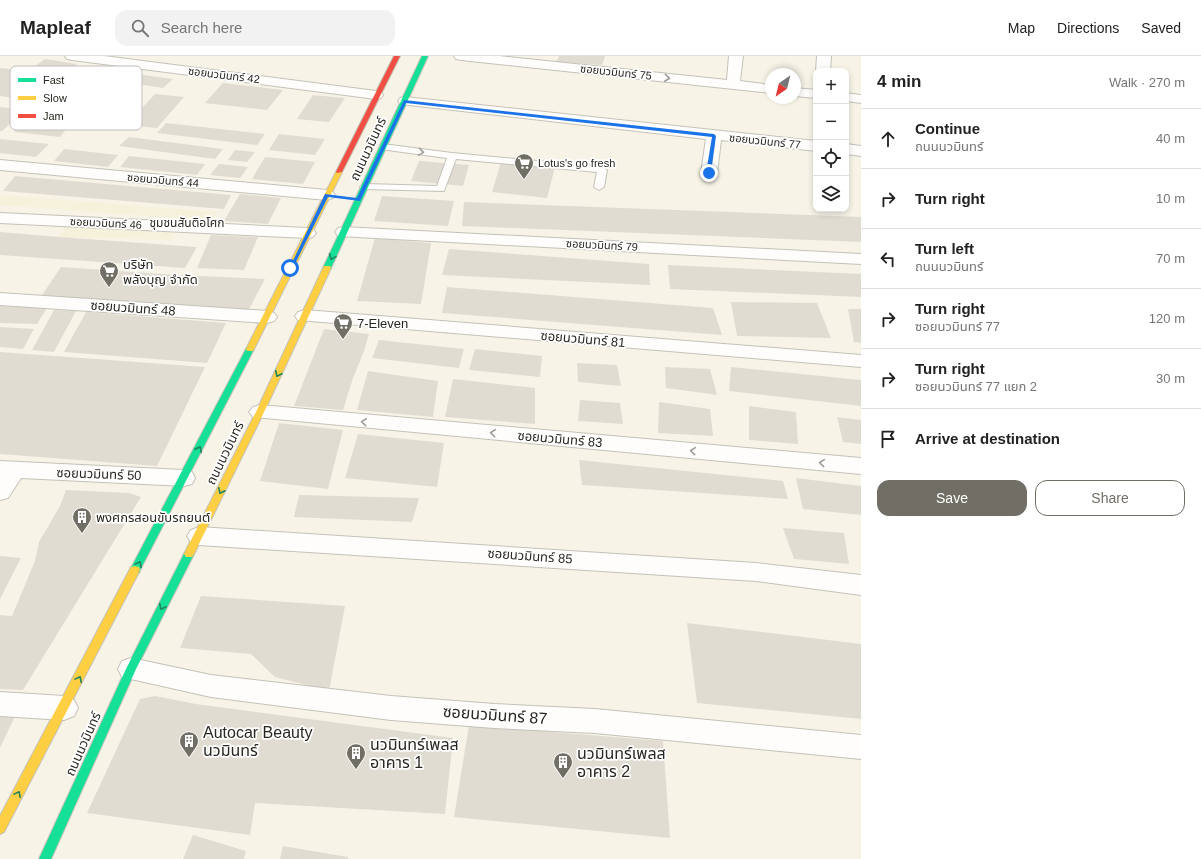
<!DOCTYPE html>
<meta charset="utf-8">
<style>
:root{--surface:#fff;--page:#f2f2f2;--text:#222;--muted:#767676;--line:#e0e0e0;--accent:#716f65}
body{margin:0;font-family:Arial,"Noto Sans Thai",sans-serif;background:var(--page);color:var(--text)}
.controls{position:absolute;right:12px;top:12px;display:grid;overflow:hidden;border-radius:8px;box-shadow:0 2px 6px #0003}
.controls button{width:36px;height:36px;display:grid;place-items:center;padding:0;border:0;border-bottom:1px solid var(--line);background:var(--surface);color:var(--text);font:20px sans-serif}
.compass{position:absolute;left:765px;top:12px;width:36px;height:36px;border-radius:50%;background:var(--surface);box-shadow:0 2px 6px #0003;rotate:215deg}
.stop{position:absolute;width:12px;height:12px;margin:-9px;border:3px solid #1a73e8;border-radius:50%;background:#fff}
.stop.end{background:#1a73e8;border-color:#fff;box-shadow:0 1px 4px #0008}
.list{margin:0;padding:0;list-style:none}
h2{display:flex;justify-content:space-between;align-items:center;height:52px;margin:0;padding:0 16px;font-size:17px}
h2 small{font-size:13px;font-weight:400;color:var(--muted)}
.list li{display:grid;grid-template-columns:26px 1fr auto;gap:12px;align-items:center;box-sizing:border-box;height:60px;padding:0 16px;border-top:1px solid var(--line)}
.list b{display:block;font-size:15px;white-space:nowrap}
.list p{margin:0;font-size:13px;white-space:nowrap;color:var(--muted)}
.list em{font-size:13px;font-style:normal;color:var(--muted)}
.actions{display:flex;gap:8px;padding:12px 16px}
.actions a{flex:1;padding:9px 0;border:1px solid var(--accent);border-radius:12px;text-align:center;font-size:14px;color:var(--accent)}
.actions .main{background:var(--accent);color:#fff}
.icon{flex:none;width:22px;height:22px;fill:none;stroke:currentColor;stroke-width:2;stroke-linecap:round;stroke-linejoin:round}
.map{position:relative;flex:none;width:861px;height:803px;overflow:hidden}
header{display:flex;align-items:center;gap:24px;box-sizing:border-box;height:56px;padding:0 20px;background:var(--surface);border-bottom:1px solid var(--line)}
header strong{font-size:19px}
nav{display:flex;gap:22px;margin-inline-start:auto;font-size:14px}
.search{width:280px;height:36px;background:var(--page);display:flex;align-items:center;gap:10px;box-sizing:border-box;padding:0 14px;border-radius:12px;color:var(--muted);font-size:15px}
main{display:flex}
aside{flex:1;background:var(--surface)}
.map>svg:first-child{display:block}
</style>
<header>
<strong>Mapleaf</strong>
<div class="search"><svg class="icon" aria-label="search" viewBox="0 0 24 24"><circle cx="10" cy="10" r="6"/><path d="M15 15l6 6"/></svg>Search here</div>
<nav><a>Map</a><a>Directions</a><a>Saved</a></nav>
</header>
<main>
<div class="map">
<svg width="861" height="803" viewBox="0 0 861 803">
<rect width="100%" height="100%" fill="#f7f4e7"/>
<!-- built -->
<path fill="#f6f1da" d="M0,139L217,156L212,165L0,149Z
M66,169L175,176L170,184L59,181Z"/>
<!-- building -->
<path fill="#e0dcd2" d="M559,0H605L602,9L556,6Z
M45,3L77,8L69,15L35,10Z
M0,12L80,21L51,48L0,40Z
M101,13L173,23L163,32L91,21Z
M223,27L283,34L267,54L205,47Z
M155,38L184,41L157,72L126,69Z
M313,39L345,42L329,66L297,63Z
M0,51L25,54L2,75H0Z
M22,63L72,66L60,81L14,76Z
M166,67L265,78L257,89L157,77Z
M279,78L325,83L315,99L269,94Z
M129,81L223,93L215,103L119,90Z
M0,83L49,88L36,101L0,97Z
M64,93L118,99L108,111L54,105Z
M235,94L255,96L247,106L228,104Z
M129,100L205,108L197,119L120,111Z
M265,101L315,106L303,128L252,123Z
M419,105L469,109L463,130L411,125Z
M501,106L555,111L547,142L492,136Z
M219,108L248,111L240,122L210,119Z
M15,120L231,139L224,153L3,135Z
M240,138L281,142L268,168L224,165Z
M382,140L454,145L448,170L374,165Z
M464,146L861,161V186L462,170Z
M0,176L59,181L197,191L185,212L0,199Z
M211,179L258,181L244,214L197,212Z
M375,182L431,187L421,248L357,245Z
M449,193L649,208L650,229L442,219Z
M668,209L861,218V241L670,233Z
M61,211L178,219L265,223L247,257L40,242Z
M447,231L713,252L722,279L442,257Z
M731,246L817,247L831,282L737,280Z
M0,250L47,252L37,268L0,267Z
M848,253H861V287L854,286Z
M54,254L76,255L54,296L32,294Z
M86,256L226,267L207,307L64,296Z
M0,271L34,273L23,293L0,291Z
M324,273L369,278L364,295L353,322L343,354L294,350Z
M379,284L464,293L459,312L372,302Z
M475,293L542,300L540,321L469,314Z
M0,296L205,311L157,410L0,398Z
M577,307L617,309L621,330L578,326Z
M665,311L710,313L717,339L666,332Z
M731,311L861,324V350L729,335Z
M368,315L438,325L433,361L357,354Z
M453,323L535,332V368L445,361Z
M580,344L620,347L623,368L578,365Z
M659,346L710,353L713,380L658,377Z
M749,350L796,356L798,388L749,384Z
M837,361L861,364V388L843,386Z
M279,367L343,374L328,433L260,425Z
M358,378L444,387L437,431L345,422Z
M579,404L783,425L788,443L582,429Z
M796,422L861,430V459L803,453Z
M66,434L129,437L141,441L23,634L0,633V559L12,560L35,505L39,486L60,450Z
M299,439L419,442L412,466L294,461Z
M783,472L844,477L849,508L794,503Z
M0,500L21,502L0,543Z
M201,540L345,550L329,635L275,621L251,598L180,592Z
M687,567L861,588V663L697,647Z
M155,640L196,648L453,682L445,758L255,747L250,779L87,757L140,643Z
M0,655L17,656L0,692Z
M469,669L663,685L670,782L454,761Z
M193,779L246,795L244,803H183Z
M283,790L348,801V803H280Z"/>
<g fill="none" stroke-linecap="round" stroke-linejoin="round">
<!-- lane casing -->
<g stroke="#c4c2b8" stroke-width="2">
<path id="lane" d="M383,88L452,97L602,111L607,114L604,131L599,134L594,131L597,116L456,103L444,135L362,133L360,131L362,129L365,128L437,130L447,102L380,93V89Z"/>
</g>
<!-- street casing -->
<g stroke="#c4c2b8" stroke-width="2">
<path id="street" d="M65,0H104L376,35L381,36L383,39L381,42L376,43L72,4L67,3Z
M454,0H499L727,24L729,0H743L740,25L771,29V37L461,4L456,3Z
M817,0H831L830,15H816Z
M795,32L816,34V42L795,40Z
M846,37L861,39V47L846,45Z
M405,41L816,85V95L721,84L717,117L715,120L709,122L703,120L701,117L706,83L400,48L398,45L400,42Z
M846,88L861,90V100L846,98Z
M0,104L327,134L333,136L335,139L333,142L327,144L0,114Z
M0,157L307,172L313,173L316,177L313,181L307,182L0,167Z
M344,171L861,198V208L338,180L335,176L338,172Z
M0,237L267,255L274,257L277,261L274,265L267,267L0,249Z
M305,254L861,299V311L298,264L295,260L298,256Z
M260,349L861,402V418L253,361L249,356L253,351Z
M0,405L184,414L192,416L195,422L192,428L184,430L21,422L8,442L0,444Z
M199,471L756,507L861,519V539L756,525L199,489L191,486L187,480L191,474Z
M131,602L211,619L391,640L494,648L595,653L861,679V703L595,677L494,672L391,664L211,641L122,621L118,613L122,605Z
M0,636L64,640L74,644L78,652L74,660L64,664L0,660Z"/>
</g>
<!-- fast casing -->
<g stroke="#c4c2b8" stroke-width="2">
<path id="fast" d="M422,0H428L331,212L330,214H324L323,212Z
M250,290L254,293L140,514L139,517H131L130,514L246,293Z
M189,494L192,495L194,498L136,613L51,803H39L126,613L184,498L186,495Z"/>
</g>
<!-- slow casing -->
<g stroke="#c4c2b8" stroke-width="2">
<path id="slow" d="M339,114L342,116L254,293L253,295H247L246,293L336,116Z
M324,210H330L331,212L264,356L194,498L192,501H186L184,498L256,356Z
M135,510L139,511L140,514L4,776L0,778V760L131,511Z"/>
</g>
<!-- jam casing -->
<g stroke="#c4c2b8" stroke-width="2">
<path id="jam" d="M394,0H400L342,116L337,117L336,116Z"/>
</g>
<!-- lane -->
<use href="#lane" fill="#fefdfb" fill-rule="evenodd"/>
<!-- street -->
<use href="#street" fill="#fefdfb" fill-rule="evenodd"/>
<!-- fast -->
<use href="#fast" fill="#16e098" fill-rule="evenodd"/>
<!-- slow -->
<use href="#slow" fill="#ffcf43" fill-rule="evenodd"/>
<!-- jam -->
<use href="#jam" fill="#f24e42" fill-rule="evenodd"/>
</g>
<!-- one-way arrows -->
<defs><path id="oneway-chevron" d="M-2-3.5L2.5 0L-2 3.5" fill="none" stroke-width="1.6" stroke-linecap="round" stroke-linejoin="round"/></defs>
<g stroke="#9e9d98">
<use href="#oneway-chevron" transform="translate(667 22) rotate(6)"/>
<use href="#oneway-chevron" transform="translate(421 96) rotate(8)"/>
<use href="#oneway-chevron" transform="translate(364 366) rotate(-175)"/>
<use href="#oneway-chevron" transform="translate(493 377) rotate(-175)"/>
<use href="#oneway-chevron" transform="translate(693 395) rotate(-175)"/>
<use href="#oneway-chevron" transform="translate(822 407) rotate(-175)"/>
</g>
<g stroke="#20845c">
<use href="#oneway-chevron" transform="translate(332 201) rotate(114)"/>
<use href="#oneway-chevron" transform="translate(278 318) rotate(115)"/>
<use href="#oneway-chevron" transform="translate(199 393) rotate(-63)"/>
<use href="#oneway-chevron" transform="translate(221 435) rotate(116)"/>
<use href="#oneway-chevron" transform="translate(139 508) rotate(-62)"/>
<use href="#oneway-chevron" transform="translate(162 551) rotate(117)"/>
<use href="#oneway-chevron" transform="translate(79 623) rotate(-62)"/>
<use href="#oneway-chevron" transform="translate(18 738) rotate(-62)"/>
</g>
<!-- route -->
<path fill="#1a73e8" d="M404,44L714,78L716,80L711,117L709,119L706,117L712,81L406,47L360,145L328,141L293,212L289,213L325,138L357,142Z"/>
<!-- icons -->
<defs>
<g id="supermarket-pin" transform="scale(1)"><path d="M0 17L-7.5 6A9.5 9.5 0 1 1 7.5 6Z" fill="#716f65" stroke="#fff"/><path d="M-6-5.5h2.5l.6 2H6L4.5 2H-2.5L-4.4-4H-6ZM-1.5 3.2a1.3 1.3 0 1 0 .1 0ZM3 3.2a1.3 1.3 0 1 0 .1 0Z" fill="#fff"/></g>
<g id="building-pin" transform="scale(1)"><path d="M0 17L-7.5 6A9.5 9.5 0 1 1 7.5 6Z" fill="#716f65" stroke="#fff"/><path d="M-4-6H4V6H1V3H-1V6H-4ZM-2.5-4.3h1.7v1.8h-1.7ZM.8-4.3h1.7v1.8H.8ZM-2.5-1h1.7V.8h-1.7ZM.8-1h1.7V.8H.8Z" fill="#fff"/></g>
</defs>
<g fill-rule="evenodd">
<use href="#supermarket-pin" x="524" y="107"/>
<use href="#supermarket-pin" x="109" y="215"/>
<use href="#supermarket-pin" x="343" y="267"/>
<use href="#building-pin" x="82" y="461"/>
<use href="#building-pin" x="189" y="685"/>
<use href="#building-pin" x="356" y="697"/>
<use href="#building-pin" x="563" y="706"/>
</g>
<g text-anchor="middle" dominant-baseline="central" stroke-width="3.5" stroke-linejoin="round" paint-order="stroke">
<!-- far-street labels -->
<g font-size="11" fill="#29271f" stroke="#fff">
<text transform="translate(616 16) rotate(6)">ซอยนวมินทร์ 75</text>
<text transform="translate(224 19) rotate(7)">ซอยนวมินทร์ 42</text>
<text transform="translate(765 85) rotate(6)">ซอยนวมินทร์ 77</text>
<text transform="translate(163 124) rotate(5)">ซอยนวมินทร์ 44</text>
<text transform="translate(106 167) rotate(3)">ซอยนวมินทร์ 46</text>
<text transform="translate(602 189) rotate(3)">ซอยนวมินทร์ 79</text>
</g>
<!-- far-poi labels -->
<g font-size="11" fill="#29271f" stroke="#fff" text-anchor="start">
<text x="538" y="107">Lotus's go fresh</text>
</g>
<!-- far-neighbourhood labels -->
<g font-size="12" fill="#29271f" stroke="#fff">
<text x="187" y="167">ชุมชนสันติอโศก</text>
</g>
<!-- street labels -->
<g font-size="13" fill="#29271f" stroke="#fff">
<text transform="translate(368 93) rotate(-65)">ถนนนวมินทร์</text>
<text transform="translate(133 252) rotate(4)">ซอยนวมินทร์ 48</text>
<text transform="translate(583 283) rotate(5)">ซอยนวมินทร์ 81</text>
<text transform="translate(560 383) rotate(5)">ซอยนวมินทร์ 83</text>
<text transform="translate(225 397) rotate(-64)">ถนนนวมินทร์</text>
<text transform="translate(99 418) rotate(2)">ซอยนวมินทร์ 50</text>
<text transform="translate(530 500) rotate(4)">ซอยนวมินทร์ 85</text>
<text transform="translate(83 688) rotate(-66)">ถนนนวมินทร์</text>
</g>
<!-- poi labels -->
<g font-size="13" fill="#29271f" stroke="#fff" text-anchor="start">
<text x="123" y="208">บริษัท<tspan x="123" dy="15">พลังบุญ จำกัด</tspan></text>
<text x="357" y="267">7-Eleven</text>
<text x="96" y="461">พงศกรสอนขับรถยนต์</text>
</g>
<!-- near-street labels -->
<g font-size="16" fill="#29271f" stroke="#fff">
<text transform="translate(495 659) rotate(4)">ซอยนวมินทร์ 87</text>
</g>
<!-- near-poi labels -->
<g font-size="16" fill="#29271f" stroke="#fff" text-anchor="start">
<text x="203" y="676">Autocar Beauty<tspan x="203" dy="18">นวมินทร์</tspan></text>
<text x="370" y="688">นวมินทร์เพลส<tspan x="370" dy="18">อาคาร 1</tspan></text>
<text x="577" y="697">นวมินทร์เพลส<tspan x="577" dy="18">อาคาร 2</tspan></text>
</g>
</g>
<!-- legend -->
<rect x="10" y="10" width="132" height="64" rx="6" fill="#fff" stroke="#bfbebc" stroke-width="1"/>
<rect x="18" y="22" width="18" height="4" fill="#16e098"/>
<rect x="18" y="40" width="18" height="4" fill="#ffcf43"/>
<rect x="18" y="58" width="18" height="4" fill="#f24e42"/>
<g font-size="11" fill="#29271f">
<text x="43" y="28">Fast</text>
<text x="43" y="46">Slow</text>
<text x="43" y="64">Jam</text>
</g>
</svg>
<div class="controls">
<button>+</button>
<button>−</button>
<button><svg class="icon" aria-label="locate" viewBox="0 0 24 24"><circle cx="12" cy="12" r="6"/><path d="M12 2v4M12 18v4M2 12h4M18 12h4"/></svg></button>
<button><svg class="icon" aria-label="layers" viewBox="0 0 24 24"><path d="M12 4l9 5-9 5-9-5zM3 14l9 5 9-5"/></svg></button>
</div>
<svg class="compass" viewBox="-18 -18 36 36"><path d="M0-13l5 13h-10z" fill="#e53935"/><path d="M0 13l5-13h-10z" fill="#767676"/></svg>
<div class="stop" style="left:290px;top:212px"></div>
<div class="stop end" style="left:709px;top:117px"></div>
</div>
<aside>
<h2>4 min<small>Walk · 270 m</small></h2>
<ul class="list">
<li><svg class="icon" aria-label="ahead" viewBox="0 0 24 24"><path d="M12 20V5M6 11l6-6 6 6"/></svg><div><b>Continue</b><p>ถนนนวมินทร์</p></div><em>40 m</em></li>
<li><svg class="icon" aria-label="right" viewBox="0 0 24 24"><path d="M7 20v-9h11M14 6l5 5-5 5"/></svg><div><b>Turn right</b></div><em>10 m</em></li>
<li><svg class="icon" aria-label="left" viewBox="0 0 24 24"><path d="M17 20v-9H6M10 6l-5 5 5 5"/></svg><div><b>Turn left</b><p>ถนนนวมินทร์</p></div><em>70 m</em></li>
<li><svg class="icon" aria-label="right" viewBox="0 0 24 24"><path d="M7 20v-9h11M14 6l5 5-5 5"/></svg><div><b>Turn right</b><p>ซอยนวมินทร์ 77</p></div><em>120 m</em></li>
<li><svg class="icon" aria-label="right" viewBox="0 0 24 24"><path d="M7 20v-9h11M14 6l5 5-5 5"/></svg><div><b>Turn right</b><p>ซอยนวมินทร์ 77 แยก 2</p></div><em>30 m</em></li>
<li><svg class="icon" aria-label="arrive" viewBox="0 0 24 24"><path d="M6 21V4h12l-3 4 3 4H6"/></svg><div><b>Arrive at destination</b></div></li>
</ul>
<div class="actions"><a class="main">Save</a><a>Share</a></div>
</aside>
</main>
